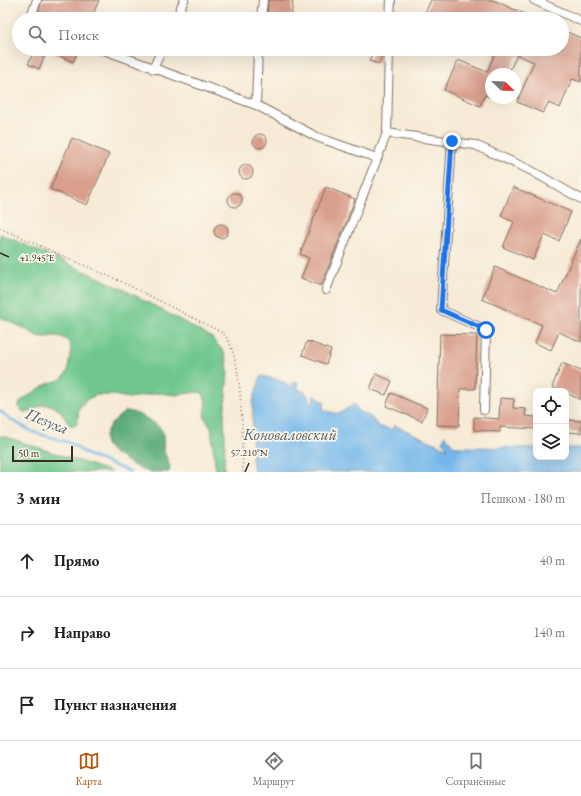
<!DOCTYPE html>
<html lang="ru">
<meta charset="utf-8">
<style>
:root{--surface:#fff;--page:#f2f2f2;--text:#202124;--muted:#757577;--line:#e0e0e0;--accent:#b45309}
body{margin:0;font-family:"EB Garamond",serif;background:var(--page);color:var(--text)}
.controls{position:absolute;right:12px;bottom:12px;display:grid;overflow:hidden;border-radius:8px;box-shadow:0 4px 16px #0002}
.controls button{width:36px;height:36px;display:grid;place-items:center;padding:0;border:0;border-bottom:1px solid var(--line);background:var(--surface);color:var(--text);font:20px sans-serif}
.compass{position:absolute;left:485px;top:68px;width:36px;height:36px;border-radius:50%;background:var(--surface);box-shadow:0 4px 16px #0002;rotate:113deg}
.scale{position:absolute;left:12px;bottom:10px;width:61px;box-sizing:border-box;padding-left:4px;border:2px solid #3b2a1e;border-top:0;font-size:11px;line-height:14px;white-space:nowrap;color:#3b2a1e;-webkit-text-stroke:3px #fbf7ec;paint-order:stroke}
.stop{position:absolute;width:12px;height:12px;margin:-9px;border:3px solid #1a73e8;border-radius:50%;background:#fff}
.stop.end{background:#1a73e8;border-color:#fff;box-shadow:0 1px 4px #0008}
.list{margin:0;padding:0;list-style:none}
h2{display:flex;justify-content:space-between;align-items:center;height:52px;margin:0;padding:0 16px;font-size:17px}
h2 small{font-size:13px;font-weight:400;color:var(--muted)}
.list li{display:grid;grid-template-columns:26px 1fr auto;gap:12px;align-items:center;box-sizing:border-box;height:72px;padding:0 16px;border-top:1px solid var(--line)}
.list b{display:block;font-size:15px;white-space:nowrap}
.list em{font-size:13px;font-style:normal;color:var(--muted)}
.icon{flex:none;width:22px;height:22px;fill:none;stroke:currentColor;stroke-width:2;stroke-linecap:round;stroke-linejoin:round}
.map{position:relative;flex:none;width:581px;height:472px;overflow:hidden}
.search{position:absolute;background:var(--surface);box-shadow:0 4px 16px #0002;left:12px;right:12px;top:12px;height:44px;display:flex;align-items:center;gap:10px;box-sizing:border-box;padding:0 14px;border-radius:22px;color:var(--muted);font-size:15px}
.sheet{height:268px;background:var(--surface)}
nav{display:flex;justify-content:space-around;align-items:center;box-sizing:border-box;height:56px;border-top:1px solid var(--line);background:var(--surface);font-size:11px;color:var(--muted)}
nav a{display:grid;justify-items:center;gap:2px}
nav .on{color:var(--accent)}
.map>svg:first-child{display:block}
</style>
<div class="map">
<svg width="581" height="472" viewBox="0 0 581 472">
<rect width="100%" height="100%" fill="#fbf7ec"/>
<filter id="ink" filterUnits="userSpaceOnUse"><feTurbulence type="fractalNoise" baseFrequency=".025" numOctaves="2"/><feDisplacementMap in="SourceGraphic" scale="8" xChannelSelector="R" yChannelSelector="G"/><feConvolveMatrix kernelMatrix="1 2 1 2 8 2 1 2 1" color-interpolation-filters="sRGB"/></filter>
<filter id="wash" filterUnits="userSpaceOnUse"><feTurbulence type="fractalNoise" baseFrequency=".012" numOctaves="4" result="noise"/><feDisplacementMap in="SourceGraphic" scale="16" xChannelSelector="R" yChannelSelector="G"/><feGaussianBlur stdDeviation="0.9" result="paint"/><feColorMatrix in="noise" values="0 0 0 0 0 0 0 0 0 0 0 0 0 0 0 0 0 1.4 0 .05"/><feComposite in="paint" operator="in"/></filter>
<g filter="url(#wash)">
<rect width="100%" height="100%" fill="#f7ebd7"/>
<!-- green -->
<path fill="#70c78d" stroke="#567856" d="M0,234L91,274L127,291L211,337L223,351L227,361L228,372L224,419L225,439L224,472H216L211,428L204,416L206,401L203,393L197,392L176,395L159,393L129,398L113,395H97L87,399L79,408L77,424L74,426L70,425C65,421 64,414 59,410C37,393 33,423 19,408V404L21,401L45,385L62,379L68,371L71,347L69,342L62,337L56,336L45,337L37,336L24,328L0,317Z
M0,436H3L112,472H0Z"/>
<!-- forest -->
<path fill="#5cac78" stroke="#4c6b4b" d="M126,411C135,411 161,424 163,433C165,438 162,445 164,451C166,459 172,464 169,472C163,472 156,472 150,472C140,470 130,464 122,458C116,455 111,452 107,446C99,432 116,418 126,411Z"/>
<!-- water -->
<path fill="#74b7ea" stroke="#587084" d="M261,376C271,378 283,380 291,387L294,381L298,382V389L305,392L313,404L314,395L325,403L323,410L339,414L354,404L359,411L371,417L378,426L392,430L394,425L448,449L443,442L445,435L452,444L457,447L536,448V457H566V448H581V472H254L252,459L253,401Z"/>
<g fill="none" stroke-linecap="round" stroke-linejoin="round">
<!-- stream -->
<path stroke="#74b7ea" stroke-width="2.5" d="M0,411L11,420L33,432L70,443L88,455L130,472"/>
</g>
<g id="blocks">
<!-- building -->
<path fill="#d99e8c" d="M42,0H99L91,19H41L37,17Z
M268,0H293L291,19H267Z
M431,0H493L536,19H434L424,15Z
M562,30L581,38V82L572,79L560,108L548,103L543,113L517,102L534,62L517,55L508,74H491V97L485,95L480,106L444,90L458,60L487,72L497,49H562Z
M35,49H79L73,62L47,50L39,69L28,64Z
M374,49H384L379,64L369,61Z
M253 141a7 7 0 1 1 14 0a7 7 0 1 1-14 0Z
M72,138L109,154L87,205L50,189Z
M239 172a7 7 0 1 1 14 0a7 7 0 1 1-14 0Z
M326,187L355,199L321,286L301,278L309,258L300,254Z
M513,187L571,212L559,241L544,235L533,260L503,247L514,222L501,216Z
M228 200a7 7 0 1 1 14 0a7 7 0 1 1-14 0Z
M214 231a7 7 0 1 1 14 0a7 7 0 1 1-14 0Z
M581,239V342L559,332L551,350L535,343L542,325L482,299L495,267L557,294Z
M440,334L477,335L475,389H460L459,426L437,425Z
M307,341L331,350L326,364L302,355Z
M562,363L581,371V400L566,393V391H561L552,387Z
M376,374L392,381L386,395L370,389Z
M391,393L427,408L422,421L386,406Z
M500,398L514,399L513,408L526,409L525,416L536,417V429L500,427V432L474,430V417L499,419Z
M566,420L581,421V433L566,432Z"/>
</g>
</g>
<g filter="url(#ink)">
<use href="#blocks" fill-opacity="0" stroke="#7d6e5f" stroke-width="1"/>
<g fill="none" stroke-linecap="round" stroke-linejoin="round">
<!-- minor casing -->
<g stroke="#7d6e5f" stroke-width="10">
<path id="minor" d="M534,0L581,21
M30,19L37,0
M176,19L184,0
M261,19L263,0
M390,19L391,0
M101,49L256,105L317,137L377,158
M389,49L387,133L475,145L530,170L581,199
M153,69L162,49
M256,105L258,49
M452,141L441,310L486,330L484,410
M326,290L387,133"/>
</g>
<!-- path -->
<path stroke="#7d6e5f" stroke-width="1.5" stroke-dasharray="1 3" stroke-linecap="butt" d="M0,228L122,282L223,333C245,357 241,438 243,472"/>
<!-- minor -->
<use href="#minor" stroke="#fff" stroke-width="8"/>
</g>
</g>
<g fill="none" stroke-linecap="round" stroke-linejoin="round" filter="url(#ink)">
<!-- route -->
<path stroke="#1a73e8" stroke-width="5" d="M452,141L441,310L486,330"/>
</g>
<!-- ticks -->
<path fill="none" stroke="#3b2a1e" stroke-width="1.5" d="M0,253L9,257M245,472L249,463"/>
<g text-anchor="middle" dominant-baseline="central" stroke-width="3.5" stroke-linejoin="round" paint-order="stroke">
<!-- water labels -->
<g font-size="16" font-style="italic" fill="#4f5b65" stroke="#fbf7ec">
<text transform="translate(47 421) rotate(22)">Пезуха</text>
<text x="290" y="434">Коноваловский</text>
</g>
</g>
<g font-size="10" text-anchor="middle" fill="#3b2a1e" stroke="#fbf7ec" stroke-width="3.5" stroke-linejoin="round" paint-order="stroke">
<text x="37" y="261">41.945°E</text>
<text x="249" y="456">57.210°N</text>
</g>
</svg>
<div class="controls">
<button><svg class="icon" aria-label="locate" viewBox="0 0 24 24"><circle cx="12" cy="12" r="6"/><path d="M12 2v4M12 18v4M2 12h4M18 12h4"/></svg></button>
<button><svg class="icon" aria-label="layers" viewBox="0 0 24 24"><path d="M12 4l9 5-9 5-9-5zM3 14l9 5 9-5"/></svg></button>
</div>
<svg class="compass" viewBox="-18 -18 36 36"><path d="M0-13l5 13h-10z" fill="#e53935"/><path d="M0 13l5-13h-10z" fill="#757577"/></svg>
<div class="scale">50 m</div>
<div class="stop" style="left:486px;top:330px"></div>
<div class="stop end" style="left:452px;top:141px"></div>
<div class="search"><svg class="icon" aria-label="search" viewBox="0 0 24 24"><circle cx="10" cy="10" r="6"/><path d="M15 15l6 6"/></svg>Поиск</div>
</div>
<section class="sheet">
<h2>3 мин<small>Пешком · 180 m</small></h2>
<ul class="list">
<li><svg class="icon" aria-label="ahead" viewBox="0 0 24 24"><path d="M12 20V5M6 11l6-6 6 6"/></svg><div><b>Прямо</b></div><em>40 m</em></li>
<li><svg class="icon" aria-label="right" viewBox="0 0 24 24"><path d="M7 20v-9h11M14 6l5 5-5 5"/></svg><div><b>Направо</b></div><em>140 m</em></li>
<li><svg class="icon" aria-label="arrive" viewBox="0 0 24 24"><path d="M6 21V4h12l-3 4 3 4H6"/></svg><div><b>Пункт назначения</b></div></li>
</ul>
</section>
<nav>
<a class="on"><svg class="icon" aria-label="map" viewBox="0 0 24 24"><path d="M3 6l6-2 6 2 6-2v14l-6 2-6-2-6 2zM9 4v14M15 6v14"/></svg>Карта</a>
<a><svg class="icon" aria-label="directions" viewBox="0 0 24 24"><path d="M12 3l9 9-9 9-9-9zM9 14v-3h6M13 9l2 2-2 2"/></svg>Маршрут</a>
<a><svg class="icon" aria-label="saved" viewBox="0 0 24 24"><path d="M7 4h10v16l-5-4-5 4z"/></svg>Сохранённые</a>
</nav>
